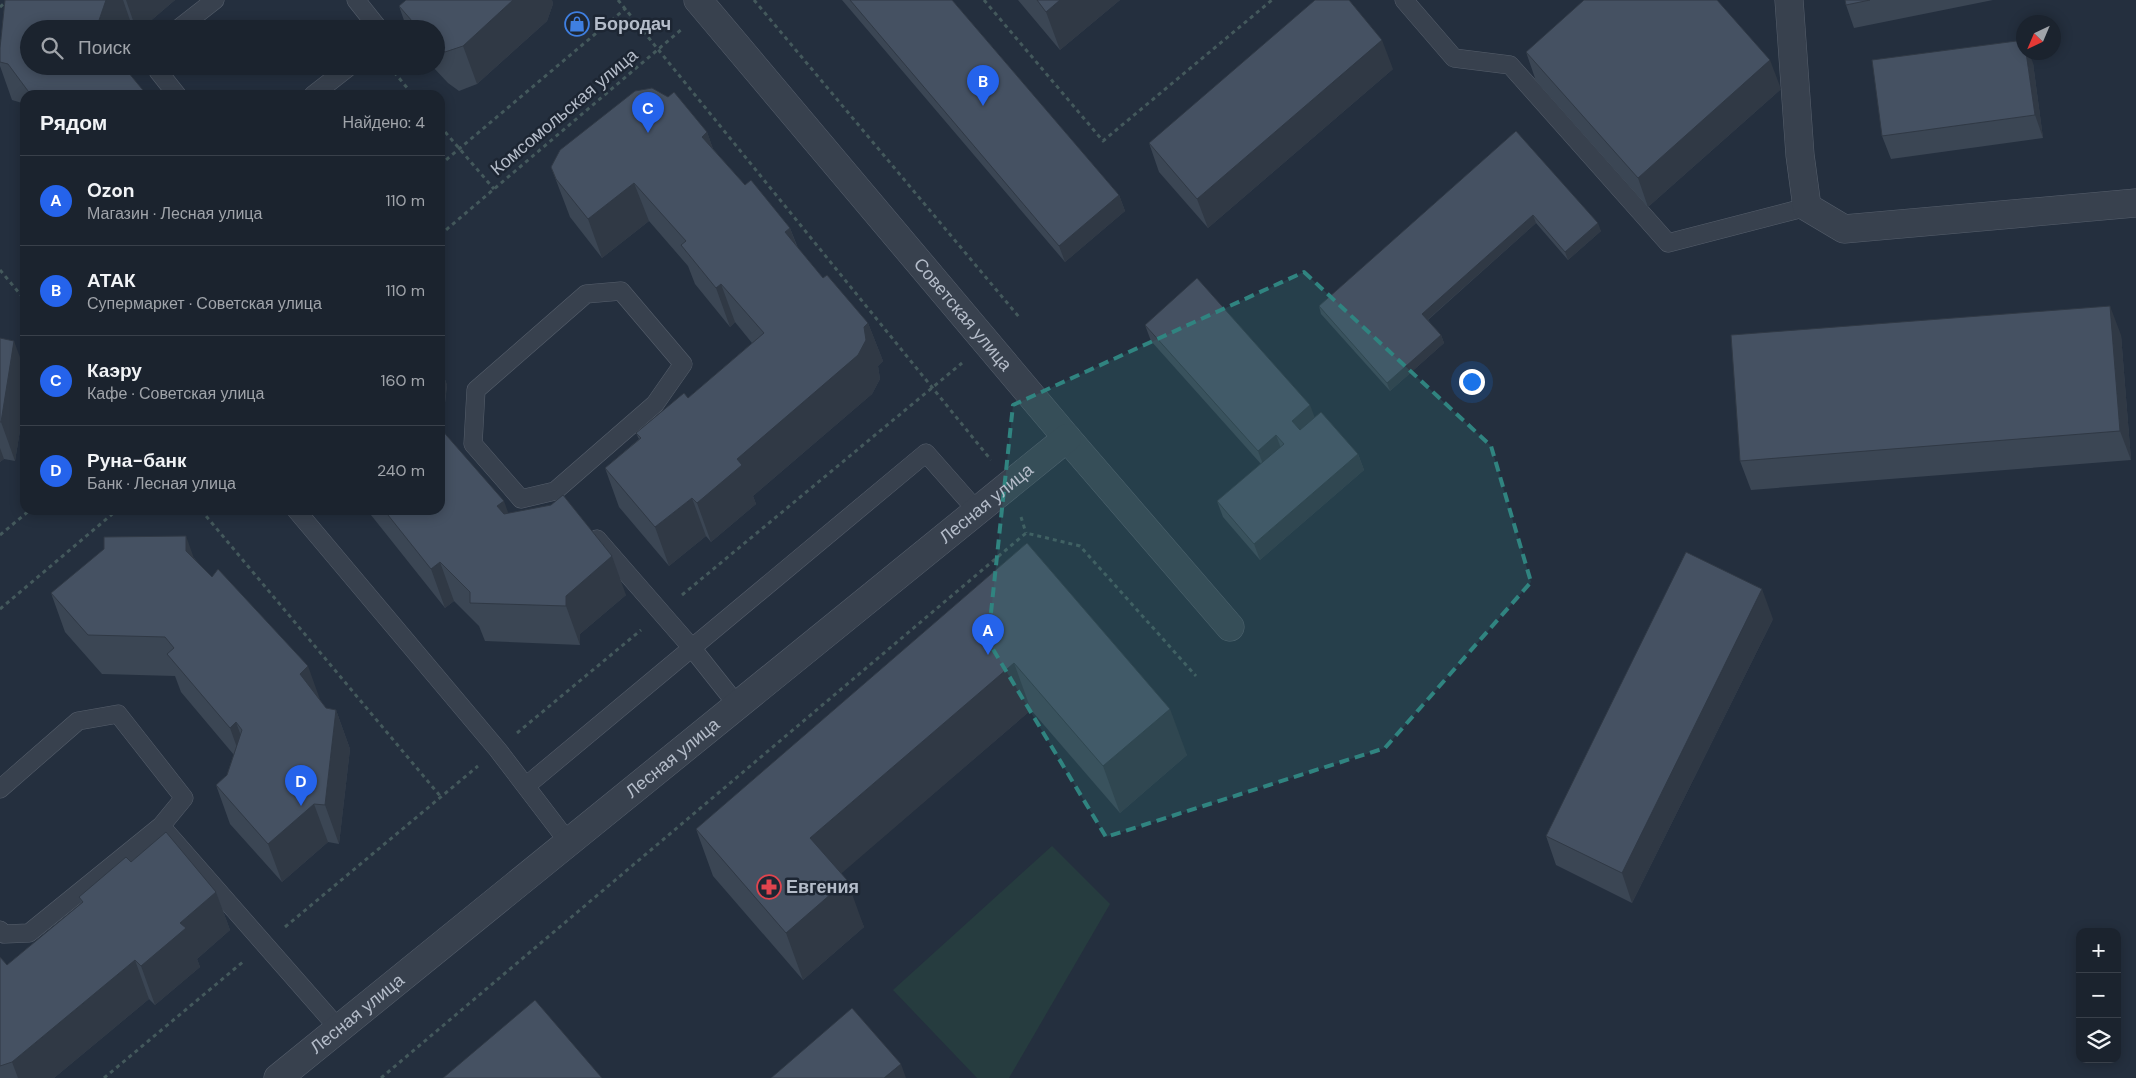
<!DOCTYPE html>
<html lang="ru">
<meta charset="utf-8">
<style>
:root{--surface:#1b232e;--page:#282f3a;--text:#f1f3f6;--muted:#a0a4aa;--line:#39404a;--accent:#2563eb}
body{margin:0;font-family:"DM Sans",sans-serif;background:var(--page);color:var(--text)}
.controls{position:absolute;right:15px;bottom:15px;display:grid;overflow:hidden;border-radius:10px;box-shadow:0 2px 12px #0003}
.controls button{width:45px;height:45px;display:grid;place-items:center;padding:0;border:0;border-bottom:1px solid var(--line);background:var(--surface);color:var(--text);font:25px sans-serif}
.compass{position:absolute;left:2016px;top:15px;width:45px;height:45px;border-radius:50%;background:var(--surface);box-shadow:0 2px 12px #0003;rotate:224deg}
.you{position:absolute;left:1471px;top:381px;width:18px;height:18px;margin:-12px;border:4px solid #fff;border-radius:50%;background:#1a73e8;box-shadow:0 0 0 8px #1a73e833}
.badge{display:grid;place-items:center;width:32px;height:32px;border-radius:50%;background:var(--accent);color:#fff;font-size:16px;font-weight:700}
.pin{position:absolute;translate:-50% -41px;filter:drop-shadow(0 1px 2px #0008)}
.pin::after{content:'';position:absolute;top:26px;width:18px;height:15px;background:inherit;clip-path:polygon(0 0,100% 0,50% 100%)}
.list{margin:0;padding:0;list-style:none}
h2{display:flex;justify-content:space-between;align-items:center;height:65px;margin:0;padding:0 20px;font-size:21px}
h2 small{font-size:16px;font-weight:400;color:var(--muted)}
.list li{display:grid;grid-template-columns:32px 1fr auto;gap:15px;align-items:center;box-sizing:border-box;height:90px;padding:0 20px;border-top:1px solid var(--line)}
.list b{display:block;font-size:19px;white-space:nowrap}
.list p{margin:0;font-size:16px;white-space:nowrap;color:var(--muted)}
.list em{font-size:16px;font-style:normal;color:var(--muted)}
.icon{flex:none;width:28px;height:28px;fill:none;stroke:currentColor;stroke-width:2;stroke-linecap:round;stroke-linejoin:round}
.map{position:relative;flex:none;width:2136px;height:1078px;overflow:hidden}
.search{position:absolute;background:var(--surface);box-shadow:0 2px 12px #0003;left:20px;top:20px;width:425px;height:55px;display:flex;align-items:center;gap:12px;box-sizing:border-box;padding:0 18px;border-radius:28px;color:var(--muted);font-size:19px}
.panel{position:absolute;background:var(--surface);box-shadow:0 2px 12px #0003;left:20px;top:90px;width:425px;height:425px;border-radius:15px}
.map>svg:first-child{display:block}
</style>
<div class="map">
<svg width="2136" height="1078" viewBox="0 0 2136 1078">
<rect width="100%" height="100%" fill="#242f3e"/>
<!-- green -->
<path fill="#263c3f" d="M1052,846L1110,904L1009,1078H977L893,990Z"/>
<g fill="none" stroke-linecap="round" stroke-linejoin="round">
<!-- lane casing -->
<g stroke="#565f6c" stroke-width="19">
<path id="lane" d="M356,0L379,29
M1404,0L1454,58L1510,65L1668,243L1807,207
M178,29L215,0
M160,66L158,71L177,95
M313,95L350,66
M621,291L683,364L655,404L555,491L521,499L473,444L476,390L586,294Z
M296,510L498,750L569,843
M597,539L692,648L738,706
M526,786L926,453L978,512
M0,789L78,721L118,714L184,798L161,826L29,933L4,934L0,930
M161,826L339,1029"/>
</g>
<!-- street casing -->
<g stroke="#565f6c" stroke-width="29">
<g id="street">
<path id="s1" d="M698,0L1067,438L1230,627"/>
<path d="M1789,0L1800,155L1807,207L1844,229L2136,203"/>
<path id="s2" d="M278,1078L1067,438"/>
</g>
</g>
<!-- path -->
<path stroke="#44595c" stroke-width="3" stroke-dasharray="4 4" stroke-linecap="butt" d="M618,0L991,460
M754,0L1019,317
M984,0L1103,141L1272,0
M0,7L8,0
M389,66L413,95
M440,126L494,189
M440,165L626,8
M440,235L682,29
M0,270L25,300
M201,510L441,797
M1021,517L1026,533
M0,535L30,510
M682,595L962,363
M0,609L117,510
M517,733L641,630
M285,927L478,766
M104,1078L244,961
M381,1078L1026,533L1080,546L1196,676"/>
<!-- lane -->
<use href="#lane" stroke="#38414e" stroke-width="18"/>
<!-- street -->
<use href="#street" stroke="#38414e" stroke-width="28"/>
</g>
<!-- wall -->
<path fill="#3b4654" d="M5,0H175L141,29H135L132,26L29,29L147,95H25V106L22,103L12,100L0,66V48Z
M406,0H552L553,4L547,21L477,84L459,91L448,83L432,66H436V29H407L399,6Z
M842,0H952L1119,195L1125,211L1065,262Z
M1018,0H1120L1060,50Z
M1845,0H1993L1854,28L1846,5Z
M1526,52L1781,89L1648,207L1536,81Z
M2033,63L2043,138L1891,159L1882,136Z
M1393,69L1208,228L1159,172L1149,143Z
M1516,131L1601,231L1568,260L1536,223L1428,320L1441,335L1444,343L1390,391L1321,314L1319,306Z
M707,132L713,149L745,185L790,228L798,248L823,278L868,323L883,361L878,366L880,379L872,394L753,496L756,504L711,542L706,536L669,566L619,507L605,468L639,439L636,433L688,398L752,343L735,322L730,327L695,284L688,266L649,221L602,258L570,217L551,167Z
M1145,325L1315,418L1358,454L1364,470L1260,560L1223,517L1217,501L1261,464L1151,341Z
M2121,335L2131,460L1751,490L1740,461Z
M0,338L25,371V400L15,461L4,459L0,462Z
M440,366L447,385L442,430L508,513L626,595L580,634V645L485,641L479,626L454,601L445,608L367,510H440Z
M1027,543L1187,755L1120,813L1031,710L841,873L864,927L803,980L713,876L696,829Z
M194,558L326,708L336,710L350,749L339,844L328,842L282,882L230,824L216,785L227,775L234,755L181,692L175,676L102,674L65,632L51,593Z
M1773,619L1632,903L1556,865L1546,836Z
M131,862L216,892L230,930L197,959L200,967L155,1005L149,999L54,1078H0V957L7,965L81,903L79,897Z"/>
<!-- shaded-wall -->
<path fill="#303945" d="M106,0H123L132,26L129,29H96Z
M126,0H175L141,29H136Z
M513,0H552L553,4L547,21L477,84L463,46Z
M1060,0H1120L1060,50L1046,12Z
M1382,40L1393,69L1208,228L1197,199Z
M2026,52H2029L2033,63L2043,138L2035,115Z
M1770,60L1781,89L1648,207L1638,178Z
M707,132L721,171L702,137Z
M634,183L649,221L602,258L588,219Z
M1119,195L1125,211L1065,262L1059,246Z
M1533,215L1536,223L1425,322L1422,314Z
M1598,223L1601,231L1568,260L1565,252Z
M790,228L804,266L785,232Z
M721,284L735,322L730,327L716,288Z
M2110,306L2121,335L2131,460L2120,431Z
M868,323L883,361L878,366L880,379L872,394L753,496L756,504L711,542L697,503L737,459Z
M1441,335L1444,343L1390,391L1387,383Z
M14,341L25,371V400L15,461L1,422Z
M440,366L447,385L440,446Z
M1310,405L1316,421L1298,437L1292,421Z
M1276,435L1282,451L1264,467L1258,451Z
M0,448L4,459L0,462Z
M1358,454L1364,470L1260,560L1254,544Z
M692,498L706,536L669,566L655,527Z
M504,501L518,540L497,506Z
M186,536L200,575L186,551Z
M612,556L626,595L580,634V645L566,606V596Z
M440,562L454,601L445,608L431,569Z
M1762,589L1773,619L1632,903L1622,873Z
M1014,663L1031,710L828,885L810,838Z
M308,666L322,705L300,674Z
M1170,709L1187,755L1120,813L1103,766Z
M336,710L350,749L339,844L325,805Z
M236,722L250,761L244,767L230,728Z
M314,804L328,842L282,882L268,844Z
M847,880L864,927L803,980L786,933Z
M216,892L230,930L197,959L200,967L155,1005L141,966L180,923Z
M135,960L149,999L54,1078H18L12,1062Z
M901,1064L906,1078H884Z"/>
<!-- building -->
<path fill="#455162" stroke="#303945" d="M5,0H106L96,29H29V66H123L147,95H31L8,64L0,62V48Z
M406,0H513L463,46L445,52L436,46V29H419L399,6Z
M850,0H952L1119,195L1059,246Z
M1037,0H1060L1046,12Z
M1315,0H1349L1382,40L1197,199L1149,143Z
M1584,0H1717L1770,60L1638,178L1526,52Z
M1845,0H1870L1846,5Z
M2024,40V52H2026L2035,115L1882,136L1872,60Z
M652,88L668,97L674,92L707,132L702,137L745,185L751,180L790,228L785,232L823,278L827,275L868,323L864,327L866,340L858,355L737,459L742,465L697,503L692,498L655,527L605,468L641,438L636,433L684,393L688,398L764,333L721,284L716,288L681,245L686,241L634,183L588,219L556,179L551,167L560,150L635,91Z
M1516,131L1598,223L1565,252L1533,215L1422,314L1441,335L1387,383L1319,306Z
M1197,278L1310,405L1292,421L1300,430L1321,412L1358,454L1254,544L1217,501L1284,444L1276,435L1258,451L1145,325Z
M2110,306L2120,431L1740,461L1731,335Z
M0,338L14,341L1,422H0Z
M440,428L504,501L497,506L504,514L551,505L563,495L612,556L566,596V606L470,603V592L440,562L431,569L384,510H440Z
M186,536V551L212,577L218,569L308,666L300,674L326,708L336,710L325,805L314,804L268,844L216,785L227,775L242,730L236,722L230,728L167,654L174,648L165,637L88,635L51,593L104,549V537Z
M1027,543L1170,709L1103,766L1014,663L810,838L847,880L786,933L696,829Z
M1686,552L1762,589L1622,873L1546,836Z
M166,832L216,892L180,923L186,928L141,966L135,960L12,1062L0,1066V957L7,965L83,902L79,897L126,857L131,862Z
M535,1000L602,1078H443Z
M852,1008L901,1064L884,1078H771Z"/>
<!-- marked area -->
<path fill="#308480" fill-opacity="0.2" stroke="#308480" stroke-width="4" stroke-dasharray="10 6" stroke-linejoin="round" d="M1304,272L1491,446L1531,582L1385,748L1106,837L988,641L1013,405Z"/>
<!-- icons -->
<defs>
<g id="shop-ring" transform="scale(1.25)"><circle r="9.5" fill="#1d2633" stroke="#3f7fe0" stroke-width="1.5"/><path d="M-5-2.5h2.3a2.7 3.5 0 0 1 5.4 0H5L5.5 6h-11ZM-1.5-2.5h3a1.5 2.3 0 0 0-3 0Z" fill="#3f7fe0"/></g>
<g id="pharmacy-ring" transform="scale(1.25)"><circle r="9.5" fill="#1d2633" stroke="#e0444e" stroke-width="1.5"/><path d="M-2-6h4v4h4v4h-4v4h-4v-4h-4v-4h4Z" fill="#e0444e"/></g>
</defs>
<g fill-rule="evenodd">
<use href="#shop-ring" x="577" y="24"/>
<use href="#pharmacy-ring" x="769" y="887"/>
</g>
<g text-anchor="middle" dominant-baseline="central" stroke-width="5" stroke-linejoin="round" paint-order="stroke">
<!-- poi labels -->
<g font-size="18" font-weight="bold" fill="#b4bcc9" stroke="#1d2633" text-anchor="start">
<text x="594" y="24">Бородач</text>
<text x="786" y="887">Евгения</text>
</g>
<!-- street labels -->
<g font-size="18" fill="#b4bcc9" stroke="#1d2633">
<text transform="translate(564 112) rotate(-40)">Комсомольская улица</text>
<text stroke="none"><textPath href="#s1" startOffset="411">Советская улица</textPath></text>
<text stroke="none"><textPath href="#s2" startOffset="912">Лесная улица</textPath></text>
<text stroke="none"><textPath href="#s2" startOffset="508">Лесная улица</textPath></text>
<text stroke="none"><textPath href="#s2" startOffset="102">Лесная улица</textPath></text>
</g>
</g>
</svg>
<div class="controls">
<button>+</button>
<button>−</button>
<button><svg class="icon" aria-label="layers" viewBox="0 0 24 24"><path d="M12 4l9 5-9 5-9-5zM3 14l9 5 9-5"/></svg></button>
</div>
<svg class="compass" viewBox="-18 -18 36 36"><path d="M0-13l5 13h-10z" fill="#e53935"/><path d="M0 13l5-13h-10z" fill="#a0a4aa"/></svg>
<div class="you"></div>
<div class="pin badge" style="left:988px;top:655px">A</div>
<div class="pin badge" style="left:983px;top:106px">B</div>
<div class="pin badge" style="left:648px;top:133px">C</div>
<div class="pin badge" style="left:301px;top:806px">D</div>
<div class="search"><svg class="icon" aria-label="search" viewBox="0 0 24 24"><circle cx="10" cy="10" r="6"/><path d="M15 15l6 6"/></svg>Поиск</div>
<section class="panel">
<h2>Рядом<small>Найдено: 4</small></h2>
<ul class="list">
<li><span class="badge">A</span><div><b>Ozon</b><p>Магазин · Лесная улица</p></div><em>110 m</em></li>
<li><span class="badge">B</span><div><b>АТАК</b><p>Супермаркет · Советская улица</p></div><em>110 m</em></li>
<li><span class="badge">C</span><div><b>Каэру</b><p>Кафе · Советская улица</p></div><em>160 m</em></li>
<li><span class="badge">D</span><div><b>Руна-банк</b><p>Банк · Лесная улица</p></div><em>240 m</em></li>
</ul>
</section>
</div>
